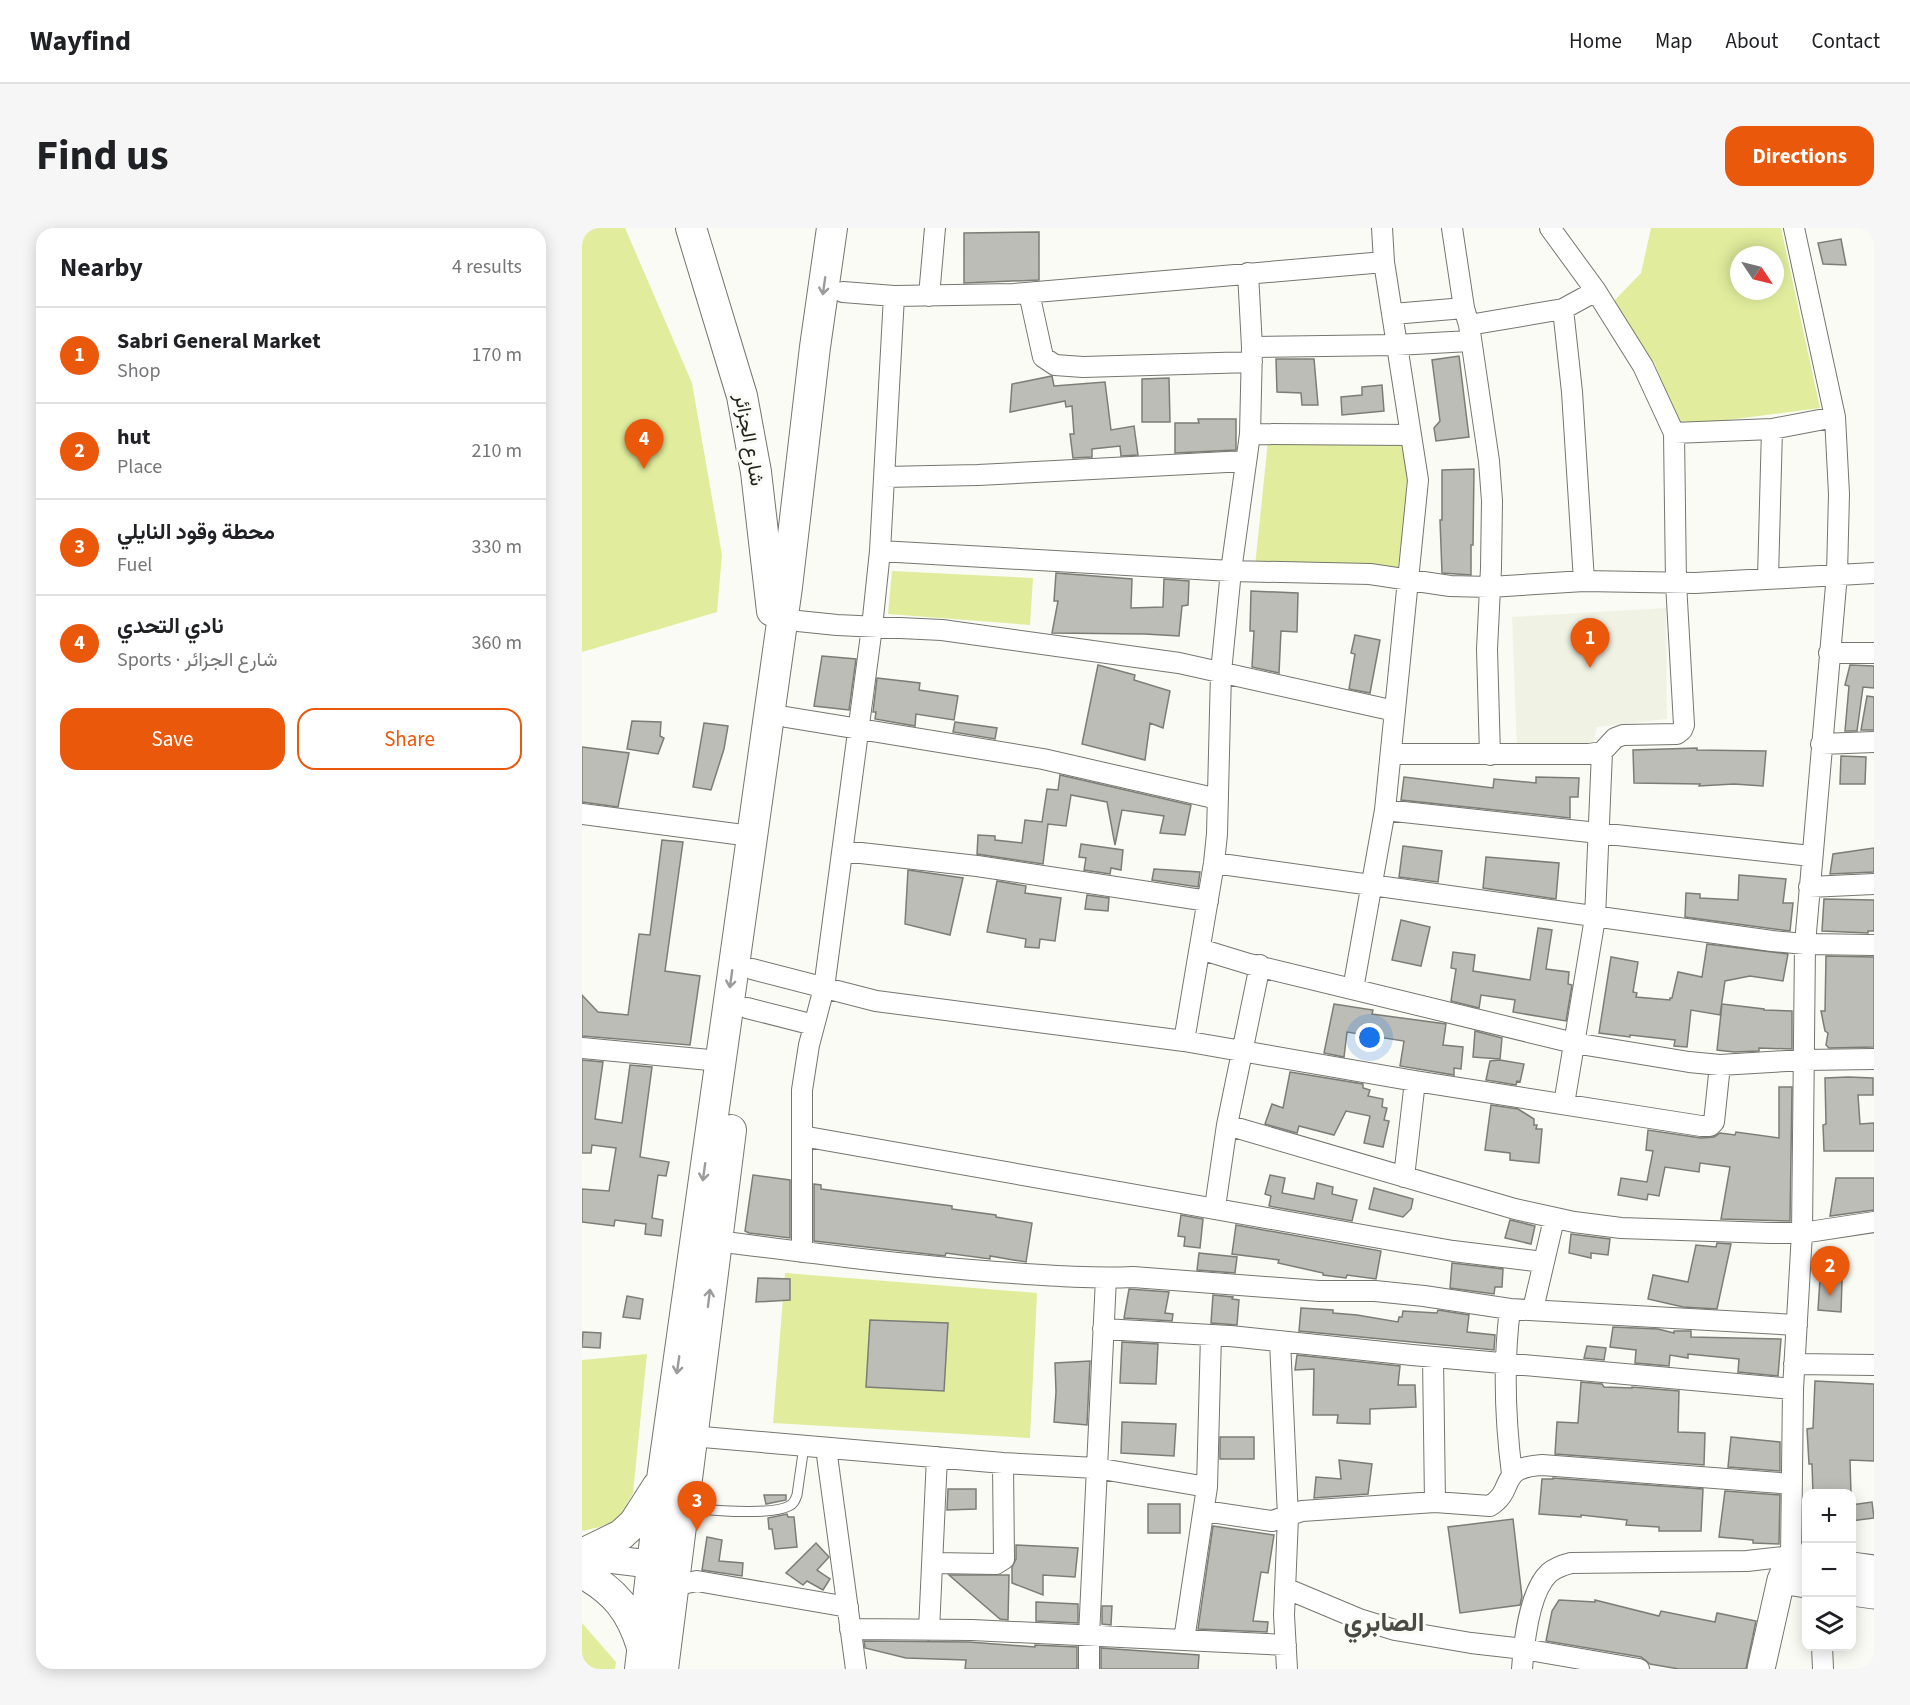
<!DOCTYPE html>
<meta charset="utf-8">
<style>
:root{--surface:#fff;--page:#f6f6f6;--text:#202124;--muted:#757577;--line:#e0e0e0;--accent:#ea580c}
body{margin:0;font-family:"Source Sans 3",Vazirmatn,sans-serif;background:var(--page);color:var(--text)}
.controls{position:absolute;right:18px;bottom:18px;display:grid;overflow:hidden;border-radius:12px;box-shadow:0 3px 15px #0003}
.controls button{width:54px;height:54px;display:grid;place-items:center;padding:0;border:0;border-bottom:2px solid var(--line);background:var(--surface);color:var(--text);font:30px sans-serif}
.compass{position:absolute;left:1148px;top:18px;width:54px;height:54px;border-radius:50%;background:var(--surface);box-shadow:0 3px 15px #0003;rotate:125deg}
.you{position:absolute;left:788px;top:810px;width:21px;height:21px;margin:-15px;border:4px solid #fff;border-radius:50%;background:#1a73e8;box-shadow:0 0 0 9px #1a73e833}
.badge{display:grid;place-items:center;width:39px;height:39px;border-radius:50%;background:var(--accent);color:#fff;font-size:20px;font-weight:700}
.pin{position:absolute;translate:-50% -50px;filter:drop-shadow(0 2px 3px #0008)}
.pin::after{content:'';position:absolute;top:32px;width:21px;height:18px;background:inherit;clip-path:polygon(0 0,100% 0,50% 100%)}
.list{margin:0;padding:0;list-style:none}
h2{display:flex;justify-content:space-between;align-items:center;height:78px;margin:0;padding:0 24px;font-size:26px}
h2 small{font-size:20px;font-weight:400;color:var(--muted)}
.list li{display:grid;grid-template-columns:39px 1fr auto;gap:18px;align-items:center;box-sizing:border-box;height:96px;padding:0 24px;border-top:2px solid var(--line)}
.list b{display:block;font-size:22px;white-space:nowrap}
.list p{margin:0;font-size:20px;white-space:nowrap;color:var(--muted)}
.list em{font-size:20px;font-style:normal;color:var(--muted)}
.actions{display:flex;gap:12px;padding:18px 24px}
.actions a{flex:1;padding:14px 0;border:2px solid var(--accent);border-radius:18px;text-align:center;font-size:21px;color:var(--accent)}
.actions .main{background:var(--accent);color:#fff}
.icon{flex:none;width:33px;height:33px;fill:none;stroke:currentColor;stroke-width:2;stroke-linecap:round;stroke-linejoin:round}
.map{position:relative;flex:none;width:1292px;height:1441px;overflow:hidden;border-radius:18px}
header{display:flex;align-items:center;gap:36px;box-sizing:border-box;height:84px;padding:0 30px;background:var(--surface);border-bottom:2px solid var(--line)}
header strong{font-size:28px}
nav{display:flex;gap:33px;margin-inline-start:auto;font-size:21px}
.intro{display:flex;align-items:center;justify-content:space-between;box-sizing:border-box;height:144px;padding:0 36px}
h1{margin:0;font-size:42px}
.button{padding:15px 27px;border-radius:18px;background:var(--accent);color:#fff;font-size:21px;font-weight:700}
main{display:flex;gap:36px;padding:0 36px}
aside{flex:1;background:var(--surface);border-radius:18px;box-shadow:0 3px 15px #0003}
.map>svg:first-child{display:block}
</style>
<header>
<strong>Wayfind</strong>
<nav><a>Home</a><a>Map</a><a>About</a><a>Contact</a></nav>
</header>
<div class="intro"><h1>Find us</h1><a class="button">Directions</a></div>
<main>
<aside>
<h2>Nearby<small>4 results</small></h2>
<ul class="list">
<li><span class="badge">1</span><div><b>Sabri General Market</b><p>Shop</p></div><em>170 m</em></li>
<li><span class="badge">2</span><div><b>hut</b><p>Place</p></div><em>210 m</em></li>
<li><span class="badge">3</span><div><b>محطة وقود النايلي</b><p>Fuel</p></div><em>330 m</em></li>
<li><span class="badge">4</span><div><b>نادي التحدي</b><p>Sports · شارع الجزائر</p></div><em>360 m</em></li>
</ul>
<div class="actions"><a class="main">Save</a><a>Share</a></div>
</aside>
<div class="map">
<svg width="1292" height="1441" viewBox="0 0 1292 1441">
<rect width="100%" height="100%" fill="#fafbf4"/>
<!-- built -->
<path fill="#f0f3e4" d="M1084,380L1085,491L1015,499L1011,516L935,522L930,389Z"/>
<!-- green -->
<path fill="#e1ed9d" fill-rule="evenodd" d="M0,0H43L110,155L140,327L135,384L0,424Z
M1069,0H1199L1238,180L1098,198L1073,136L1031,74L1059,45ZM1157,27H1193V63H1157Z
M686,213H824L827,255L816,339L673,338Z
M310,343L451,350L448,397L306,386Z
M203,1045L455,1065L448,1210L191,1195Z
M65,1126L51,1265L37,1291L18,1299L0,1303V1132Z
M0,1395L34,1434L33,1441H0Z"/>
<!-- building -->
<path fill="#bcbdb6" stroke="#7c7d76" stroke-width="1.5" d="M457,4V52L382,55V5Z
M1259,11L1264,37L1241,36L1236,15Z
M877,128L887,209L854,213L852,200L858,193L850,132Z
M694,131H732L736,177H720L719,165L695,164Z
M470,148L472,158L523,154L529,202L552,198L556,227L539,228L538,218L510,221V229L491,230L488,206H492L490,178L484,179L483,173L428,184L430,156Z
M587,150L588,194H560V151Z
M800,157L802,183L760,187L759,169L780,167V159Z
M616,191H654V222L593,225V195H617Z
M892,241L891,317H889V347L860,345L858,292H860V242Z
M474,345L550,351L549,380L581,379L582,351L607,353L606,377L600,378L597,408L563,406L470,405L476,373H472Z
M669,363L716,365L715,404L699,403L697,445L670,439L672,403H668Z
M773,407L798,412L788,465L767,461L773,426L769,425Z
M240,428L274,431L267,482L232,478Z
M516,437L553,447L552,452L588,463L581,500L568,495L563,532L500,516Z
M1268,437L1292,438V460L1281,459L1275,503H1263L1267,458L1263,457Z
M295,450L338,455L337,462L376,468L372,492L334,486L333,498L293,491L294,484H291Z
M1285,468L1292,469V502H1279Z
M50,493L79,494L78,508L82,510L76,526L45,521Z
M373,494L415,500L413,511L371,504Z
M122,495L146,498L142,521L129,562L111,559Z
M0,519L47,525L36,579L0,574Z
M1115,520V522L1184,523L1181,558L1152,556L1117,558L1118,556L1052,555L1051,522Z
M1259,528L1284,529L1283,556H1258Z
M478,547L609,577L603,607L578,605L582,588L540,582L533,617L525,574L489,567L484,598L466,596L461,636L395,626L396,607L413,608V612L440,615L443,592L460,594L465,561L476,562Z
M822,549L911,560L912,551L954,555V549L997,550L996,569H988V590L819,572Z
M80,612L101,614L83,743L118,748L108,817L0,808V767L16,784L46,787L57,706L68,707Z
M499,616L541,622L539,642L529,640L528,646L502,642L504,630L497,629Z
M821,618L860,623L856,654L817,649Z
M1292,620V644L1248,646L1251,626Z
M904,629L977,635L974,671L901,660Z
M572,641L618,644L616,659L570,652Z
M326,642L381,650L368,707L323,696Z
M1157,647L1204,651L1201,675H1211L1208,703L1103,689L1104,665L1118,666V670L1156,672Z
M415,653L444,658L443,665L479,670L473,713L458,711L457,720L443,719L444,711L405,704Z
M505,667L527,670L526,683L503,681Z
M1242,671L1292,672V703H1286V705L1240,703Z
M819,692L848,699L839,738L810,732Z
M956,700L970,702L964,741L987,744L986,756L990,757L984,793L931,784L933,772L899,767L897,780L869,773L874,741L869,740L871,724L893,727L891,743L948,752Z
M1125,716L1206,726L1201,753L1168,748L1143,753L1138,787L1109,782L1105,819L1092,818L1093,812L1048,807V809L1017,805L1029,729L1056,734L1051,764L1055,765L1054,769L1088,772V770H1090L1096,744L1120,749Z
M1244,728L1292,729V819L1247,820L1244,817L1246,805L1243,803L1239,783H1243Z
M752,776L791,782L790,786L864,796L861,817L881,819L879,841L872,840V847L818,838L822,813L765,804L762,829L742,825Z
M1140,776L1182,781V782L1210,783V821L1177,820V823L1152,824L1135,822Z
M893,803L920,810L918,831L891,829Z
M0,832L21,834L13,891L40,895L48,837L70,839L58,929L87,934L84,948L76,947L70,990L81,992L79,1008L63,1006L64,996L33,992L32,998L0,994V961L27,963L34,920L10,917L9,925H0Z
M918,832L942,836L938,854L935,853L934,857L904,852L908,833Z
M708,844L781,856V860L788,862L786,868L801,871L800,879L805,880L802,892L807,893L801,919L782,915L788,888L764,883L752,907L717,898L715,905L683,896L690,876L701,880Z
M1266,849L1291,850V867H1276L1278,896L1292,895V923H1242L1241,897L1244,896L1243,850Z
M1197,859H1210L1208,993L1139,991L1148,939L1118,935L1117,944L1083,939L1077,968L1066,966L1065,972L1036,967L1039,950L1065,954L1071,923L1064,922L1066,902L1119,910L1132,909L1138,905L1153,907L1154,904L1197,910Z
M909,877L936,881L952,891V897H955L954,901H960L957,935L928,932V925L903,922Z
M171,947L208,952V1010L167,1005L163,1003Z
M688,947L703,950L700,965L732,971L735,955L751,959L750,966L775,972L770,993L687,978L689,968L683,966Z
M1254,950H1292V982L1248,988Z
M232,956L239,957V961L370,978V981L414,987V989L450,995L444,1034L408,1028V1031L364,1025L363,1028L232,1013Z
M792,960L831,971L829,981L821,989L787,981Z
M599,987L621,991L618,1020L602,1018L603,1009L596,1008Z
M928,992L953,998L949,1016L923,1010Z
M654,997L799,1023L794,1051L765,1047L764,1050L741,1047V1045L696,1035L697,1032L650,1026Z
M989,1006L1028,1011L1026,1027L1009,1025V1030L987,1025Z
M1135,1015L1149,1016L1135,1081L1101,1079L1066,1071L1071,1047L1106,1054L1114,1017L1134,1019Z
M617,1025L655,1029L653,1045L615,1042Z
M870,1035L921,1041L920,1059H913L912,1066L868,1060Z
M176,1050L208,1051V1072L174,1074Z
M1238,1051L1260,1053L1259,1084L1236,1082Z
M547,1061L587,1064L583,1085L591,1086L590,1093L542,1090Z
M631,1067L651,1069L650,1071L657,1072L655,1097L629,1095Z
M45,1068L61,1071L58,1091L41,1089Z
M719,1080L751,1082V1085L775,1087L816,1094L817,1089H820L821,1083L855,1085L856,1082L887,1087L885,1104L913,1107L912,1122L717,1103Z
M288,1092L366,1095L362,1163L284,1159Z
M1031,1099L1076,1101L1092,1105V1103H1109V1109L1199,1111L1196,1148L1156,1144L1157,1131L1106,1126V1130L1088,1127L1087,1138L1053,1135L1054,1122L1028,1119Z
M1,1104L19,1105L18,1120L0,1119Z
M540,1114L576,1116L574,1156L538,1155Z
M1005,1118L1024,1120L1022,1132L1002,1130Z
M715,1127L818,1138L816,1157H833L834,1179L788,1181V1196L755,1195L756,1187H731L732,1141L713,1142Z
M508,1133L505,1197L472,1194L474,1164L473,1135Z
M1233,1153L1292,1156V1233L1268,1232L1269,1266H1231L1230,1236H1227L1225,1201L1231,1200Z
M999,1154L1020,1156L1022,1159L1050,1160V1159L1097,1163L1096,1204L1123,1205L1122,1237L973,1226L975,1194L996,1195Z
M540,1194L594,1196L592,1228L539,1225Z
M638,1209H672V1231H638Z
M1149,1209L1198,1214V1243L1146,1239Z
M757,1232L790,1236L786,1266L732,1270L734,1249L759,1251Z
M971,1250L1121,1261L1119,1303H1077V1299L1044,1297L1045,1292L999,1287V1289L957,1286L960,1251H971Z
M366,1261H394V1281L365,1282Z
M1143,1263L1198,1267L1197,1316L1171,1315V1312L1137,1309Z
M182,1267H204V1272L184,1276Z
M1290,1274L1292,1290L1269,1293V1277Z
M566,1276H598V1305H566Z
M205,1286L206,1289H212L215,1319L193,1321L190,1301H187L186,1290Z
M931,1291L940,1369L938,1377L878,1385L866,1299Z
M631,1298L692,1307L686,1345L679,1344L671,1393L686,1394L685,1404L616,1401Z
M125,1309L140,1312L137,1333L161,1335L160,1348L120,1342Z
M234,1315L247,1329L235,1342L248,1351L241,1362L225,1353L221,1357L204,1345Z
M434,1317L496,1320L493,1349L461,1347V1367L430,1355V1339L434,1331Z
M367,1347H427L426,1392L418,1391Z
M977,1372L1013,1374V1372L1077,1388L1079,1383L1133,1394L1135,1385L1174,1393L1164,1441H1097L1068,1436L1059,1429L964,1413L970,1383Z
M454,1374L496,1376V1395L454,1393Z
M520,1378H530L529,1397L520,1396Z
M282,1413L387,1414L453,1419V1417L495,1419V1441H383L384,1432L324,1430L283,1420Z
M519,1420L617,1427L616,1441H519Z"/>
<g fill="none" stroke-linecap="round" stroke-linejoin="round">
<!-- lane casing -->
<g stroke="#757670" stroke-width="11">
<path id="lane" d="M106,1280C129,1282 188,1288 207,1278C212,1276 213,1272 215,1267L222,1218"/>
</g>
<!-- street casing -->
<g stroke="#757670" stroke-width="22">
<path id="street" d="M870,0L882,80L887,97L907,233L910,273L909,340L905,421L908,527
M261,64L312,68L432,66L802,34
M447,65L461,129L473,137L501,139L670,134
M347,68L353,0
M981,81L990,164L1002,353
M811,86L882,80
M887,97L981,81L1014,63
M670,119L814,117L888,113
M1092,205L1190,201L1253,189
M668,206L829,207
M302,249L396,247L664,233
M298,323L649,343L788,346L868,358L908,359L1002,353L1113,355L1292,345
M1186,350L1190,201
M216,393L255,397L360,402L597,435L813,483
M1247,425H1292
M204,489L461,531L636,571
M1239,516L1292,514
M809,526H1007L1020,524L1033,510L1041,507L1095,506L1100,502L1102,497L1094,355L1092,205L1061,138L1014,63L968,0
M803,582L1229,628
M0,586L169,608
M261,623L395,638L626,673
M632,635L1190,713L1223,716L1292,717
M1227,659L1292,656
M618,721L667,736L992,815L1107,834L1138,837L1221,832L1292,831
M170,741L294,773L602,813L833,853L1119,898H1128L1132,894L1138,837
M771,761L803,582L836,252L802,34L800,0
M165,780L232,797
M602,813L632,635L635,606L639,444L649,343L668,206L670,119L666,45
M0,820L138,833
M982,876L1013,690L1020,524
M645,897L933,981L992,994L1039,1000L1189,1005H1220L1292,994
M220,908L871,1023L961,1034
M822,949L833,853
M633,979L645,897L678,737
M135,1013C228,1025 321,1037 415,1044C460,1047 506,1051 551,1049L737,1063H793L842,1068L928,1081L1215,1097
M220,1024V862L227,817L242,760L290,399L298,323L312,68
M928,1081C921,1136 923,1191 930,1246
M951,1081L972,991
M521,1101L648,1108L830,1127L1211,1161
M698,1113L706,1289L702,1387L705,1441
M851,1129L853,1274
M1212,1136L1292,1137
M109,1208L421,1235L514,1240L625,1259
M244,1220L274,1441
M622,1283L690,1293L720,1283L853,1274L908,1278C935,1261 914,1240 960,1237L1210,1256
M352,1335L414,1336L422,1331L421,1235
M90,1358L115,1353L266,1379
M703,1360L777,1391L813,1402L889,1415L942,1421L1057,1441
M268,1401L390,1402L704,1417
M347,1402L355,1229
M602,1412L625,1259L629,1107
M1240,1418L1241,1441
M507,1441V1408L524,1050
M940,1441C942,1414 947,1364 967,1345C973,1340 981,1337 989,1335L1165,1333L1209,1328L1211,1161L1220,1005L1223,716L1255,346L1257,266L1253,189L1212,0"/>
</g>
<!-- secondary casing -->
<g stroke="#757670" stroke-width="29">
<path id="secondary" d="M0,1328L92,1339
M1270,1338L1292,1341
M1199,1352L1224,1356
M1270,1364L1292,1367
M1179,1441L1199,1352L1209,1328L1224,1331"/>
</g>
<!-- primary casing -->
<g stroke="#757670" stroke-width="32">
<path id="primary" d="M109,0L160,168L174,244L190,383
M0,1326L39,1307L52,1295L75,1259
M0,1345C33,1363 49,1383 60,1419
M58,1441L80,1251L205,359L233,119L250,0
M81,1441L149,902"/>
</g>
<!-- lane -->
<use href="#lane" stroke="#fff" stroke-width="9"/>
<!-- street -->
<use href="#street" stroke="#fff" stroke-width="20"/>
<!-- secondary -->
<use href="#secondary" stroke="#fff" stroke-width="27"/>
<!-- primary -->
<use href="#primary" stroke="#fff" stroke-width="30"/>
</g>
<!-- one-way arrows -->
<defs><path id="oneway-shaft" d="M-6 0H5M1.5-3L5.5 0L1.5 3" fill="none" stroke-width="1.6" stroke-linecap="round" stroke-linejoin="round" transform="scale(1.5)"/></defs>
<g stroke="#9b9b9a">
<use href="#oneway-shaft" transform="translate(242 58) rotate(98)"/>
<use href="#oneway-shaft" transform="translate(149 751) rotate(98)"/>
<use href="#oneway-shaft" transform="translate(122 944) rotate(98)"/>
<use href="#oneway-shaft" transform="translate(127 1070) rotate(-83)"/>
<use href="#oneway-shaft" transform="translate(96 1137) rotate(98)"/>
</g>
<g text-anchor="middle" dominant-baseline="central" stroke-width="6" stroke-linejoin="round" paint-order="stroke">
<!-- street labels -->
<g font-size="20" fill="#21211e" stroke="#fafbf4">
<text transform="translate(167 212) rotate(80)">شارع الجزائر</text>
</g>
<!-- district labels -->
<g font-size="26" font-weight="bold" fill="#494a44" stroke="#fafbf4">
<text x="802" y="1394">الصابري</text>
</g>
</g>
</svg>
<div class="controls">
<button>+</button>
<button>−</button>
<button><svg class="icon" aria-label="layers" viewBox="0 0 24 24"><path d="M12 4l9 5-9 5-9-5zM3 14l9 5 9-5"/></svg></button>
</div>
<svg class="compass" viewBox="-18 -18 36 36"><path d="M0-13l5 13h-10z" fill="#e53935"/><path d="M0 13l5-13h-10z" fill="#757577"/></svg>
<div class="you"></div>
<div class="pin badge" style="left:1008px;top:440px">1</div>
<div class="pin badge" style="left:1248px;top:1068px">2</div>
<div class="pin badge" style="left:115px;top:1303px">3</div>
<div class="pin badge" style="left:62px;top:241px">4</div>
</div>
</main>
